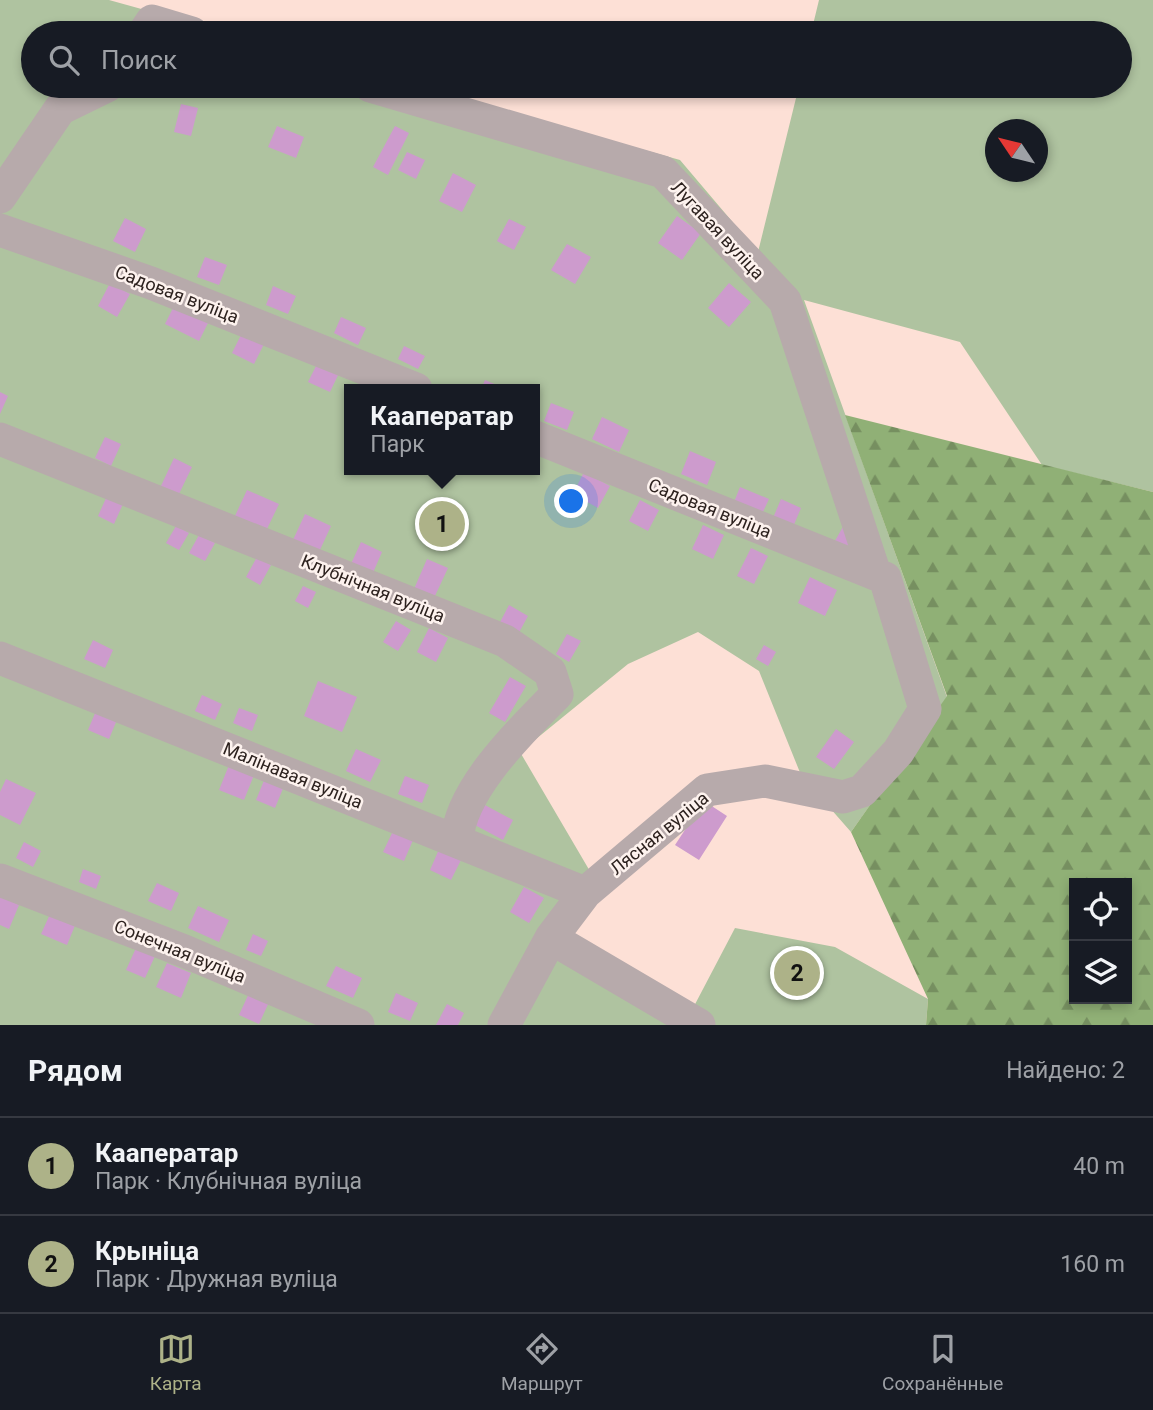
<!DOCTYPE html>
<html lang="ru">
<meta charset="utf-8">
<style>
:root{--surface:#171b24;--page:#20242c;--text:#f1f3f6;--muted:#9ea1a6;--line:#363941;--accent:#adb288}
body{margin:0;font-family:Roboto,sans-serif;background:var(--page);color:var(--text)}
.controls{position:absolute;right:21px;bottom:21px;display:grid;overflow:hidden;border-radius:0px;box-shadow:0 4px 10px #0003}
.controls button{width:63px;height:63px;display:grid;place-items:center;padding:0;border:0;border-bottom:2px solid var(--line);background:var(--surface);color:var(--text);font:35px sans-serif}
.compass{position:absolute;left:985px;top:119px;width:63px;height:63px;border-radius:50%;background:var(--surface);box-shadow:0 4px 10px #0003;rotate:305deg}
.you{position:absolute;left:572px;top:502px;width:24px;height:24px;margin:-18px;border:5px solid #fff;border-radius:50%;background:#1a73e8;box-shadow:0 0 0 10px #1a73e833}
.badge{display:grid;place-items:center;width:46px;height:46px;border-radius:50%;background:var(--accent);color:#111;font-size:23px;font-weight:700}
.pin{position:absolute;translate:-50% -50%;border:4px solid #fff;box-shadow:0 2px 7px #0006}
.popup{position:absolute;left:344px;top:384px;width:196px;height:91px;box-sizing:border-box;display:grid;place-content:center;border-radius:0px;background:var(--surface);filter:drop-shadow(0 2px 5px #0005);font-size:23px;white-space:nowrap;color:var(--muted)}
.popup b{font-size:26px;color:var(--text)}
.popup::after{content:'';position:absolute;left:50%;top:100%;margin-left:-14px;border:14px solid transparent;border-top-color:var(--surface)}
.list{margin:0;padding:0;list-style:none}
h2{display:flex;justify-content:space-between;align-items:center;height:91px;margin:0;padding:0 28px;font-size:30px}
h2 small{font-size:23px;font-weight:400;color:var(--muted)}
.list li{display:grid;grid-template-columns:46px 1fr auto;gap:21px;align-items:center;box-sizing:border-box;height:98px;padding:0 28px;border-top:2px solid var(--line)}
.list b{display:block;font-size:26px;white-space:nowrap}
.list p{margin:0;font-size:23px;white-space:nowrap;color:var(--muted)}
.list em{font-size:23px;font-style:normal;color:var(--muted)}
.icon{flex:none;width:38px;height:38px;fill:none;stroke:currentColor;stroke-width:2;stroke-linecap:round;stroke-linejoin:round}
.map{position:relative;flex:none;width:1153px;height:1025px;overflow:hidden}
.search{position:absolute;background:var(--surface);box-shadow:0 4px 10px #0003;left:21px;right:21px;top:21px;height:77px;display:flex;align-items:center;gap:18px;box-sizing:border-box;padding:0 24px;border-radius:38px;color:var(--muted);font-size:26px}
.sheet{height:287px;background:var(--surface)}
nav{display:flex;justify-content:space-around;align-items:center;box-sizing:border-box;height:98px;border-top:2px solid var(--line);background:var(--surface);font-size:19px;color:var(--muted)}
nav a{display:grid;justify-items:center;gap:4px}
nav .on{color:var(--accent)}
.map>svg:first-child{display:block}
</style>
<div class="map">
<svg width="1153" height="1025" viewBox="0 0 1153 1025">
<defs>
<pattern id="forest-firs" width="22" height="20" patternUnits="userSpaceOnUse" patternTransform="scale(1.75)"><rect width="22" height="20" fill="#90b076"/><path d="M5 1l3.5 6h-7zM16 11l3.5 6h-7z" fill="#768f60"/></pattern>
</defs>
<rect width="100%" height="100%" fill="#fde0d6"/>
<!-- green -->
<path fill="#afc3a0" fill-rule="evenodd" d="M0,0H109L228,33H33V86H416L680,160L758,252L799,86H1120V33H811L819,0H1153V492L1042,465L960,342L804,300L947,697L851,832L801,775L759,671L698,632L628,664L520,752L601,890L561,942L692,1010L735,928L835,947L928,999L926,1025H0ZM996,130H1038V172H996ZM349,389H535V470H349Z"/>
<!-- forest -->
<path fill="url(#forest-firs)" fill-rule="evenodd" d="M845,415L1153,492V1025H926L928,999L851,832L947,696ZM1074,883H1127V999H1074Z"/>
<!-- building -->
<path fill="#cd9bcd" d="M181,104L198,108L191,136L174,132Z
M277,126L304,137L296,158L268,147Z
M395,126L409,133L388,175L373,167Z
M407,152L425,160L416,179L398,170Z
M453,173L476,185L462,212L439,201Z
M677,216L701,233L682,260L658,243Z
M125,218L146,229L135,252L113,241Z
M509,219L526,227L514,250L497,241Z
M567,244L591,257L575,284L551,270Z
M205,257L227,265L219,285L197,277Z
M110,283L130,294L117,317L98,306Z
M729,283L751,302L729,327L708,308Z
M273,286L296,296L288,314L266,305Z
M175,304L209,321L199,341L165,324Z
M341,317L366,328L358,345L334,333Z
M242,333L264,344L254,364L232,353Z
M404,346L425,356L418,369L398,359Z
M320,358L341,369L330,392L308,382Z
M485,380L506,389H481Z
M0,392L8,396L0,414Z
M551,403L574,412L567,430L544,421Z
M602,417L629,430L619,452L592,439Z
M105,437L121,444L111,466L95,458Z
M690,451L716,462L707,485L681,474Z
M174,458L192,467L178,496L160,488Z
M584,472L610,486L598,508L573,494Z
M740,487L769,499L762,514L734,502Z
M247,490L279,504L266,531L235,516Z
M107,496L123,504L114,524L98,516Z
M781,499L801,508L793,527L773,518Z
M640,500L659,510L648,531L629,521Z
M305,514L331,526L319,552L293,540Z
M703,525L724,535L713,559L692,549Z
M844,525L859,533L848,554L832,546Z
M176,526L189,533L179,550L166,543Z
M199,535L215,543L205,561L189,553Z
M361,542L382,552L372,575L350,566Z
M751,548L768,556L754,584L737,576Z
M257,557L271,565L260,585L246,577Z
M427,559L448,568L434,598L414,589Z
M810,577L837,590L825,616L798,603Z
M303,586L316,592L308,608L295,601Z
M509,605L528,616L516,638L497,628Z
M396,621L411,630L398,651L383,642Z
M429,628L448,638L436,662L417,652Z
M567,634L581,641L569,662L556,654Z
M93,640L113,650L105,668L84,659Z
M764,645L776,652L768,666L756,659Z
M510,677L526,686L505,722L489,713Z
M318,681L357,697L342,732L304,716Z
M202,695L222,704L215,720L195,711Z
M98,706L119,715L109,739L88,730Z
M239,708L258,715L252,731L233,723Z
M836,729L854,742L834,769L816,757Z
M356,749L381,760L370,782L346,771Z
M231,760L256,770L244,800L219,790Z
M405,776L429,785L422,803L398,794Z
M265,778L284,786L275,808L256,800Z
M6,779L36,793L20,825L0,815V792Z
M704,801L727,816L699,860L675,845Z
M483,804L513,820L503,840L473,824Z
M393,831L413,840L404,861L383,852Z
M24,842L41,851L33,867L16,858Z
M440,847L462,858L451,880L430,870Z
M83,869L101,876L96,889L79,882Z
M157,883L179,893L171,911L148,901Z
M524,887L544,898L529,923L510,912Z
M0,896L19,905L9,929L0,925Z
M198,906L229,920L219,942L188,928Z
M51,912L76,923L67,945L41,934Z
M253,934L268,941L261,956L246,950Z
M136,948L155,956L145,978L126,970Z
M167,963L191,973L181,998L156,987Z
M336,966L362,978L353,998L326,986Z
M250,991L270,1000L259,1024L239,1015Z
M396,993L418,1003L410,1021L388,1012Z
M447,1004L464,1013L458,1025H436Z"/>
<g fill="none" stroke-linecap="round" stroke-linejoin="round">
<!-- minor -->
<path stroke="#b7aaab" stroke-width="33" d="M144,33L152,21L192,33
M370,86L663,172L785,301L875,574
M0,197L60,109L107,86
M0,230L151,283L416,389
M0,439L505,641L550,672L557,694C522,730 460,789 457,840
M0,658L585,893
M0,880L184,951L358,1025
M551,938L699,1025
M504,1025L551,938L585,893L707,790L765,781L843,797L862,791L898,752L925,709L885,578L535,437"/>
</g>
<g text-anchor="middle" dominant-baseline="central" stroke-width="5" stroke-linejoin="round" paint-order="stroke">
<!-- street labels -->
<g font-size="18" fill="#2d221f" stroke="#fdf2ee">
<text transform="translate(718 230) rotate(47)">Лугавая вуліца</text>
<text transform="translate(177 294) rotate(21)">Садовая вуліца</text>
<text transform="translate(710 508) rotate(22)">Садовая вуліца</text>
<text transform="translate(373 588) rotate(22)">Клубнічная вуліца</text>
<text transform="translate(293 775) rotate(22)">Малінавая вуліца</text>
<text transform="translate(659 833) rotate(-39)">Лясная вуліца</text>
<text transform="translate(180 951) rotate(22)">Сонечная вуліца</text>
</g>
</g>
</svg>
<div class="controls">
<button><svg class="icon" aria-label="locate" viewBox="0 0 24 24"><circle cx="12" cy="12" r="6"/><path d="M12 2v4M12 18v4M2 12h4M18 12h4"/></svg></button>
<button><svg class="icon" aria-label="layers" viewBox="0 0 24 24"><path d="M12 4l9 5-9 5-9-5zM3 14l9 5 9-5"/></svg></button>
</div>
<svg class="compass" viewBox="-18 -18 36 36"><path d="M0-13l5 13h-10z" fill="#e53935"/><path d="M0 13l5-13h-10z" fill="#9ea1a6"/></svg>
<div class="you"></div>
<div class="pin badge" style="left:442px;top:524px">1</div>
<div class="popup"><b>Кааператар</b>Парк</div>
<div class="pin badge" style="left:797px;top:973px">2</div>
<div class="search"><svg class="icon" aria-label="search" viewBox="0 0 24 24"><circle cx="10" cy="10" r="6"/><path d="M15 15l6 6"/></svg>Поиск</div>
</div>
<section class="sheet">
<h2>Рядом<small>Найдено: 2</small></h2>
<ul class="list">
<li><span class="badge">1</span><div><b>Кааператар</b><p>Парк · Клубнічная вуліца</p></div><em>40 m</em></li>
<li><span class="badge">2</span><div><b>Крыніца</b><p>Парк · Дружная вуліца</p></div><em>160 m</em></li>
</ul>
</section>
<nav>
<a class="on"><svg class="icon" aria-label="map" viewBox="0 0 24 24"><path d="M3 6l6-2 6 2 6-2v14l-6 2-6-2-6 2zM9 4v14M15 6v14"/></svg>Карта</a>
<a><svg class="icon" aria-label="directions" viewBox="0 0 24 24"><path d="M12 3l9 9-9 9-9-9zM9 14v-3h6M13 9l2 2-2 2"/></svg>Маршрут</a>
<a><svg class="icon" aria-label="saved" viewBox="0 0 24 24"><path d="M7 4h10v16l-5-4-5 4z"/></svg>Сохранённые</a>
</nav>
